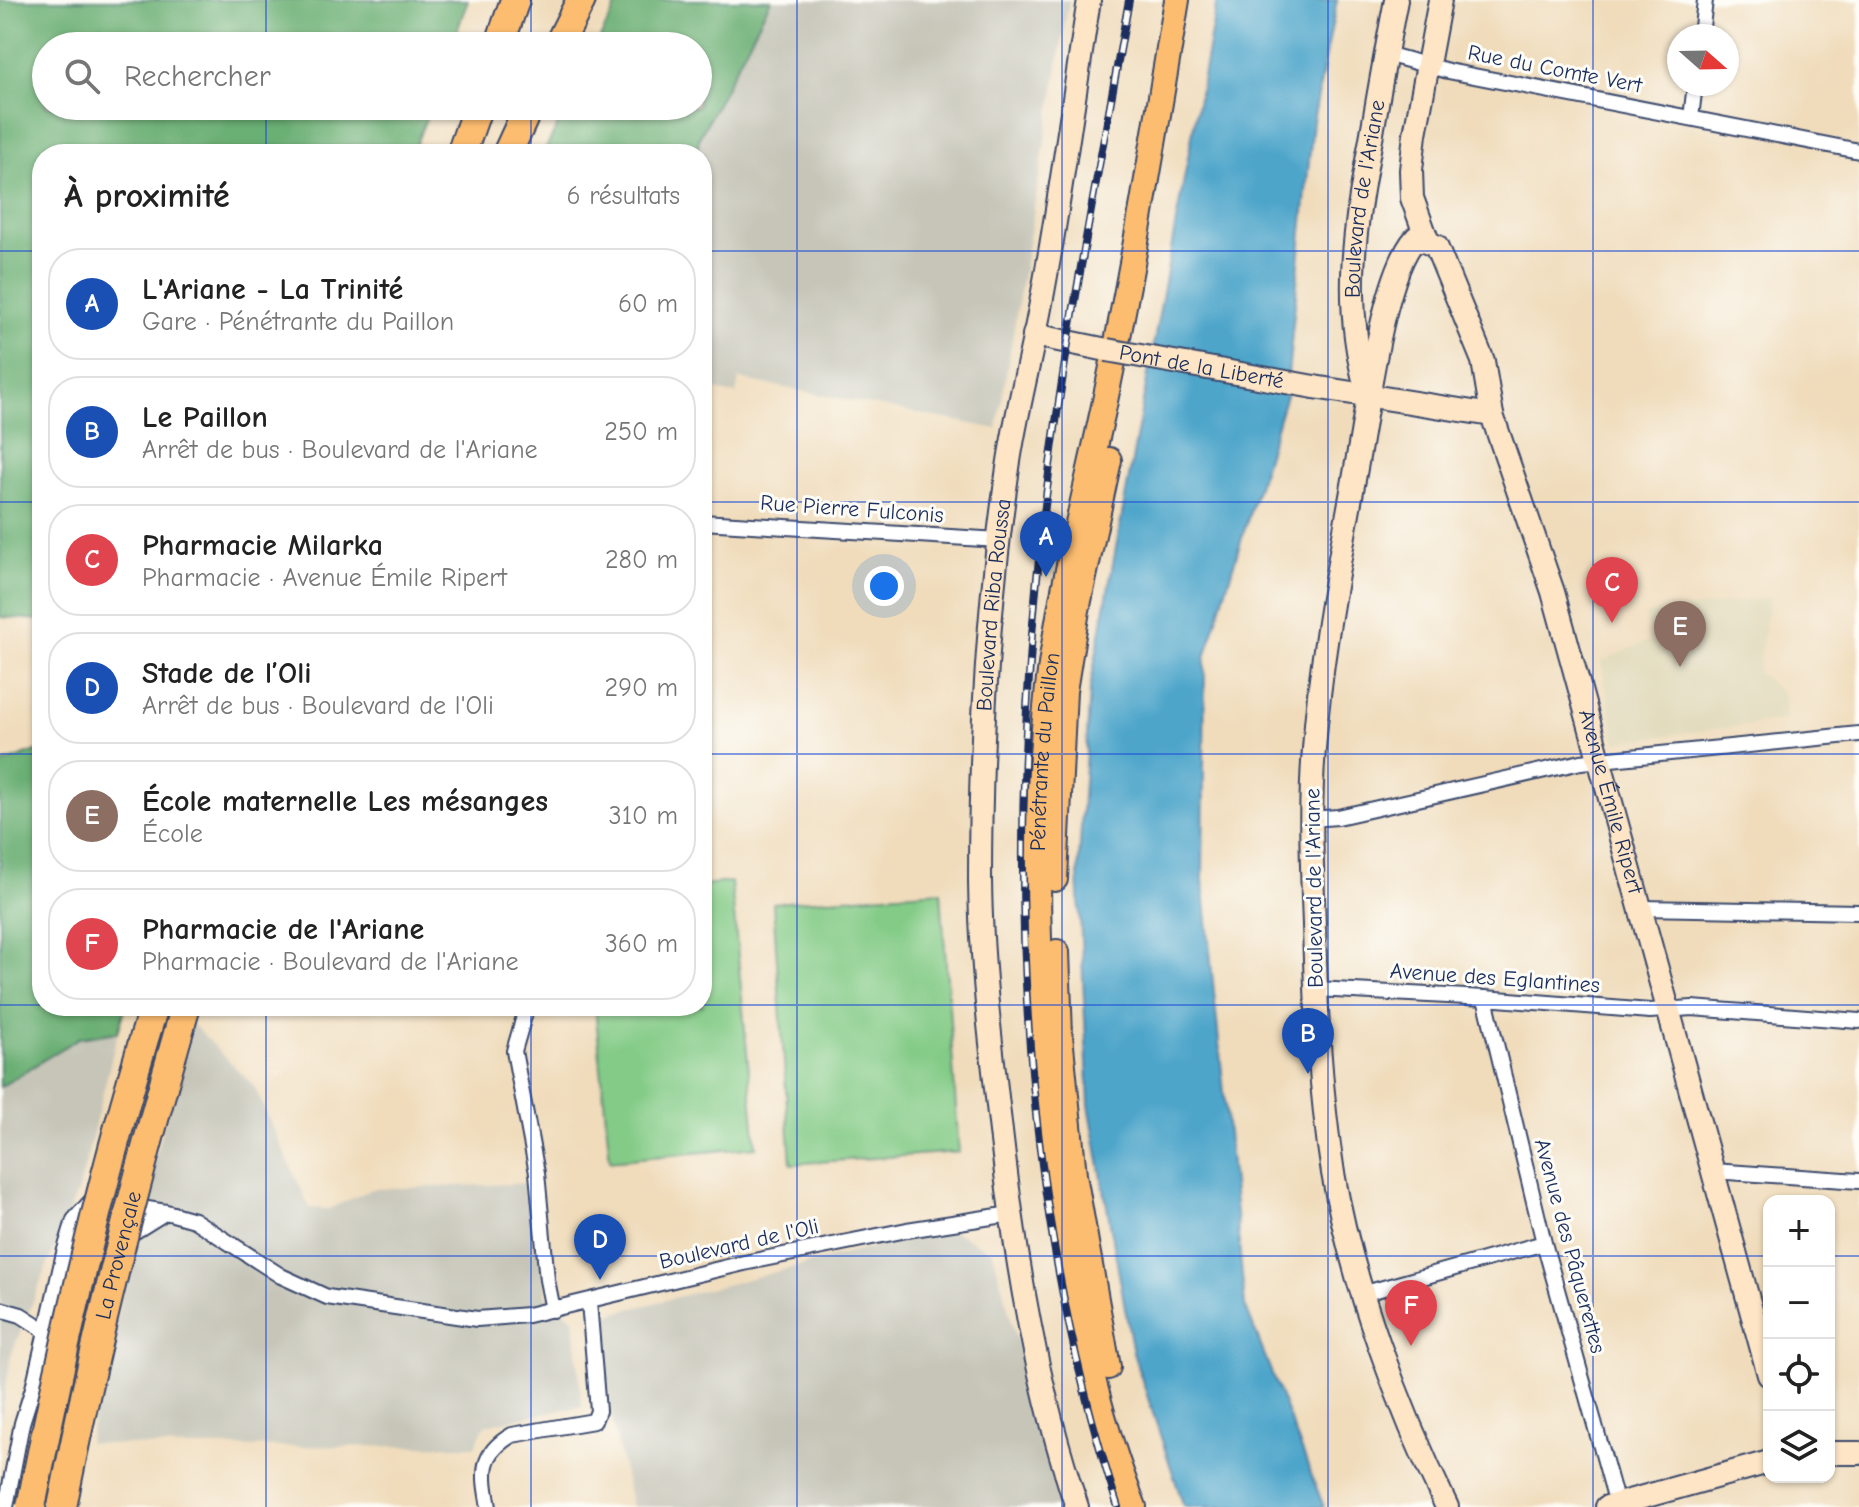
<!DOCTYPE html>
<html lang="fr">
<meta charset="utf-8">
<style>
:root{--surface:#fff;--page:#f2f2f2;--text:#222;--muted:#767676;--line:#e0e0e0;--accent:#0b8043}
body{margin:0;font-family:"Comic Neue",sans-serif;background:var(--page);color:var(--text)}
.controls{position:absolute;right:24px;bottom:24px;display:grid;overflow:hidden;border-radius:16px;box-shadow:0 2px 6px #0004}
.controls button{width:72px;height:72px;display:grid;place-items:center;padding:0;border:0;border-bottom:2px solid var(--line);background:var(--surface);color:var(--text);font:40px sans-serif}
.compass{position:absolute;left:1667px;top:24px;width:72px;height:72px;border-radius:50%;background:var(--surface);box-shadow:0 2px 6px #0004;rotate:110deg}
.you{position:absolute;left:884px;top:586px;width:28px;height:28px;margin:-20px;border:6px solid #fff;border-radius:50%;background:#1a73e8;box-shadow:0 0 0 12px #1a73e833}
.badge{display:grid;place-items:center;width:52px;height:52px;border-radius:50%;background:var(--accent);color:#fff;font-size:26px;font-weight:700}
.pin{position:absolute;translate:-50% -66px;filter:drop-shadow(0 2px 4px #0008)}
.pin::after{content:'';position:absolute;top:42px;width:28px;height:24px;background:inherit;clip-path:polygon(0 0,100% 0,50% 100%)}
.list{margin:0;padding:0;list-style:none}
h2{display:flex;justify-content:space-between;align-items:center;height:104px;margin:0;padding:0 32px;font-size:34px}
h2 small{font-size:26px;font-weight:400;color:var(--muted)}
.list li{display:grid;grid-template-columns:52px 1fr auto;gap:24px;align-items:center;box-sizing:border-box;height:112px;margin:0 16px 16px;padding:0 16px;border:2px solid var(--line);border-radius:32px}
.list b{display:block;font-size:30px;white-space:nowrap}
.list p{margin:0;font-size:26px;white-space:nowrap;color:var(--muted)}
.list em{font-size:26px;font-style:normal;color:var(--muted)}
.icon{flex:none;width:44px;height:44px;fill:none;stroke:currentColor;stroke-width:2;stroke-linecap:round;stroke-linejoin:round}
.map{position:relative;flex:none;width:1859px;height:1507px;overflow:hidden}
.search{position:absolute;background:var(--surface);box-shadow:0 2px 6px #0004;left:32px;top:32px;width:680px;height:88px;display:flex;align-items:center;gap:20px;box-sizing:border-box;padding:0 28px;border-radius:44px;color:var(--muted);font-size:30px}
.panel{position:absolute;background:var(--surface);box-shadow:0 2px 6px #0004;left:32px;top:144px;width:680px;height:872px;border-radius:32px}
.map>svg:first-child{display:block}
</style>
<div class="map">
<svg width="1859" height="1507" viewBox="0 0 1859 1507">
<rect width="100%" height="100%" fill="#fdfcf7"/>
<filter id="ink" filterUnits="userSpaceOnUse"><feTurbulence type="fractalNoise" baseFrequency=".0125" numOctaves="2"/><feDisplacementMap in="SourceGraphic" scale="16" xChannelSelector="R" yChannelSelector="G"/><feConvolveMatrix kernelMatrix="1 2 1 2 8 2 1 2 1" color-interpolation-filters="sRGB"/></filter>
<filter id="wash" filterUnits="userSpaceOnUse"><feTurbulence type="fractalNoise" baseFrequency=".006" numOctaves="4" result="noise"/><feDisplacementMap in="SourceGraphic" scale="32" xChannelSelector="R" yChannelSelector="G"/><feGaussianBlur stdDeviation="1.8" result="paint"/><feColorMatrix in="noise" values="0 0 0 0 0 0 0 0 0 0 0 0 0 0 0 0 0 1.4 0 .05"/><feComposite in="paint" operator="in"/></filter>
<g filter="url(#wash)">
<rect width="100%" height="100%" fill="#f0dcbb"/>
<!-- built -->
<path fill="#e0d8b8" d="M1769,598L1758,672L1785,696L1786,720L1616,742L1601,662L1649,640L1645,614Z"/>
<!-- industrial -->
<path fill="#c6c5b8" d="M771,0H1069L997,429L739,379L736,394L702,388V154H697L699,138Z
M191,1023L254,1086L310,1208L329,1209L372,1189L538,1183L546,1295L574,1319L582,1406L485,1425L475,1446L178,1447L88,1443L137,1224Z
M118,1032L80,1185L11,1355L0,1427V1087L79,1038Z
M948,1228L993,1252L1042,1435L1065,1507H632L613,1423L599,1317Z"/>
<!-- green -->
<path fill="#83cb86" stroke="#4f7d72" stroke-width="2" d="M731,882L756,1147L610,1161L595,1006H702V885Z
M941,891L959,1152L791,1164L773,903Z"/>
<!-- forest -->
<path fill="#6aaf73" stroke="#426f68" stroke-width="2" d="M0,0H468L452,46H46V106H431L412,154H42V620L0,617Z
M619,0H771L699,138L697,154H543L567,106H698V46H596Z
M42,749V1006H126L118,1032L79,1038L0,1087V764Z"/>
<!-- water -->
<path fill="#4da5ca" stroke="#346a94" stroke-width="2" d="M1217,0H1337L1313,121L1286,395L1205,658L1203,880L1245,1305L1324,1507H1184L1133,1353L1089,1105L1078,874L1090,688Z"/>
</g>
<g filter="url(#ink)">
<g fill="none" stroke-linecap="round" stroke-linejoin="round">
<!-- street casing -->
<g stroke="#3b496c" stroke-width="18">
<path id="street" d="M1701,36L1705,0
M1386,54L1448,71L1859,151
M1691,118L1695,84
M702,522L1000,540
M1310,819L1338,817L1581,762L1859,734
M1641,908L1859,912
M1316,989L1485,998L1650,1011L1692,1008L1859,1021
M1485,998L1544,1243L1617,1504
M527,1006L514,1051L537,1173L547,1280L553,1310
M1713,1171L1859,1181
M89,1260L166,1212
M1362,1294L1544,1243
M0,1309L21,1315L46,1331
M6,1507L22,1423L33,1388L64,1253L74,1220L92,1200L166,1212L194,1220L281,1276L327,1297L477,1319L528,1315L744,1263L907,1230L1011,1214
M489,1507C483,1474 479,1454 512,1435L594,1421L598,1411L589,1302"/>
</g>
<!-- secondary casing -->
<g stroke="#3b496c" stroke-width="26">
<g id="secondary">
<path d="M1428,242L1412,198L1411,170L1415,134L1440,0"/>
<path d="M1034,335L1107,350"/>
<path d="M1314,387L1492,415"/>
<path id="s1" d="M1366,387C1342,300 1355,225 1371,139C1379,92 1387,46 1396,0"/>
<path d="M1829,1453H1859"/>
<path id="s2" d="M1077,1507C1037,1389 1016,1263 1002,1140C992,1054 981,967 980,880C980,744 988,603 1008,468C1016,412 1031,358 1041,303C1060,202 1073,101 1089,0"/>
<path id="s3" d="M1447,1507C1398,1407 1352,1283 1333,1173C1320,1091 1316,1008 1314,925C1312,866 1309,808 1314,749C1321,648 1342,550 1359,451C1368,402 1384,272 1416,238L1436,246L1483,361L1492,415L1553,592L1769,1375"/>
<path d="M1607,1507L1769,1462"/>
</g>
</g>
<!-- primary casing -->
<g stroke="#3b496c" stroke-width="28">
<g id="primary">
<path d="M1055,879L1064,691L1077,610L1109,460"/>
<path d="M1057,952L1060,1036L1074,1175L1108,1367"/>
<path id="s4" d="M1134,1507C1082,1377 1061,1233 1049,1094C1036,960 1033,822 1048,687C1060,591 1085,496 1105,401C1133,268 1155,134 1177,0"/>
</g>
</g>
<!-- highway casing -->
<g stroke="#3b496c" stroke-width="32">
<path id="highway" d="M499,46L515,0
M558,46L581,0
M461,154L478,106
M507,154L529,106"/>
</g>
<!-- street -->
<use href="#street" stroke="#fff" stroke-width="14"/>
<!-- secondary -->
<use href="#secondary" stroke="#fee5c5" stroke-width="22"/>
<!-- primary -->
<use href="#primary" stroke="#fcbd6f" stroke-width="24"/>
<!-- highway -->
<use href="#highway" stroke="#fcbd6f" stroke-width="28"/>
<!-- rail casing -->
<g stroke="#1b2f5e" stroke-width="8">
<path id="rail" d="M1118,1507C1015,1193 1005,840 1044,514C1064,341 1099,171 1129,0"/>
</g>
<!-- rail -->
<use href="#rail" stroke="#fdfcf7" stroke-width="5" stroke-dasharray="15" stroke-linecap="butt"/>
<!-- secondary-bridge casing -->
<g stroke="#3b496c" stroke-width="26" stroke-linecap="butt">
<g id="secondary-bridge">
<path id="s5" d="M1107,350L1314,387"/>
</g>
</g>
<!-- highway-bridge casing -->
<g stroke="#3b496c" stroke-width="32" stroke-linecap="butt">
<g id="highway-bridge">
<path d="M31,1507C64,1339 103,1170 154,1006"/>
<path id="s6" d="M62,1507C95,1338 138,1171 186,1006"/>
</g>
</g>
<!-- secondary-bridge -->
<use href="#secondary-bridge" stroke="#fee5c5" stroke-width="22"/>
<!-- highway-bridge -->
<use href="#highway-bridge" stroke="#fcbd6f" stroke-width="28"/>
</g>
</g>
<!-- grid -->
<path fill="none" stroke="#1d4ed8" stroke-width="2" stroke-opacity="0.55" d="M266,0V46M531,0V46M797,0V1507M1062,0V1507M1328,0V1507M1593,0V1507M266,106V154M531,106V154M0,251H42M702,251H1859M0,502H42M702,502H1859M0,754H42M702,754H1859M0,1005H42M702,1005H1859M266,1006V1507M531,1006V1507M0,1256H1769M1829,1256H1859"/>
<g text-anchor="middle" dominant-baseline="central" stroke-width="6" stroke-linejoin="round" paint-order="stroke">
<!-- street labels -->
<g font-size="22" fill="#1b2f5e" stroke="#fdfcf7">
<text transform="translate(1555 69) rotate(11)">Rue du Comte Vert</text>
<text stroke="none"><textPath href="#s1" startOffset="190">Boulevard de l'Ariane</textPath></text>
<text stroke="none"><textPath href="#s5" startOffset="96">Pont de la Liberté</textPath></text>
<text transform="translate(852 509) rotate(4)">Rue Pierre Fulconis</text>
<text stroke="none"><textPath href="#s2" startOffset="912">Boulevard Riba Roussa</textPath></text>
<text stroke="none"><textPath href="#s4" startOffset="766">Pénétrante du Paillon</textPath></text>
<text stroke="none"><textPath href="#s3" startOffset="1908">Avenue Émile Ripert</textPath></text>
<text transform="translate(1314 888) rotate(-91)">Boulevard de l'Ariane</text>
<text transform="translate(1495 978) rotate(4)">Avenue des Eglantines</text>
<text transform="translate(739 1244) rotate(-13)">Boulevard de l'Oli</text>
<text transform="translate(1570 1246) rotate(75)">Avenue des Pâquerettes</text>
<text stroke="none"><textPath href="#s6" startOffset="258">La Provençale</textPath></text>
</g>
</g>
</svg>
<div class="controls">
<button>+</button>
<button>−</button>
<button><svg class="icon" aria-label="locate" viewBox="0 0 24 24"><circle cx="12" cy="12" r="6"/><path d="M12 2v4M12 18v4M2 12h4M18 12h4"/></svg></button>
<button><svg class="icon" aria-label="layers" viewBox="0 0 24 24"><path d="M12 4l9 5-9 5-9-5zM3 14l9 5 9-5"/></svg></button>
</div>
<svg class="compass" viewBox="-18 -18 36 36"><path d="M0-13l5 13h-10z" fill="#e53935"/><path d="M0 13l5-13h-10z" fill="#767676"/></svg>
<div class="you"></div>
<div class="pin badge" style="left:1046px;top:577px;background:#1a4fb4">A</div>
<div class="pin badge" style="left:1308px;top:1074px;background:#1a4fb4">B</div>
<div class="pin badge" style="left:1612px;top:623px;background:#e0444e">C</div>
<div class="pin badge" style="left:600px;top:1280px;background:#1a4fb4">D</div>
<div class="pin badge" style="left:1680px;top:667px;background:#8d6e63">E</div>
<div class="pin badge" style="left:1411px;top:1346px;background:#e0444e">F</div>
<div class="search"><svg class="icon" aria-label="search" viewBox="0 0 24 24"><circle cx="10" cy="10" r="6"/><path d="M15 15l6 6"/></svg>Rechercher</div>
<section class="panel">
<h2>À proximité<small>6 résultats</small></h2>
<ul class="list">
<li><span class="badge" style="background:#1a4fb4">A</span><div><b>L'Ariane - La Trinité</b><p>Gare · Pénétrante du Paillon</p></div><em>60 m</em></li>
<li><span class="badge" style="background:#1a4fb4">B</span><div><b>Le Paillon</b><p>Arrêt de bus · Boulevard de l'Ariane</p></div><em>250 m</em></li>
<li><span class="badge" style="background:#e0444e">C</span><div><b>Pharmacie Milarka</b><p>Pharmacie · Avenue Émile Ripert</p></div><em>280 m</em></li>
<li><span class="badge" style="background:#1a4fb4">D</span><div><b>Stade de l’Oli</b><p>Arrêt de bus · Boulevard de l'Oli</p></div><em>290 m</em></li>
<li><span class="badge" style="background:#8d6e63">E</span><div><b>École maternelle Les mésanges</b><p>École</p></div><em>310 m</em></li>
<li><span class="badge" style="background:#e0444e">F</span><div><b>Pharmacie de l'Ariane</b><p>Pharmacie · Boulevard de l'Ariane</p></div><em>360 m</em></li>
</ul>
</section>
</div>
